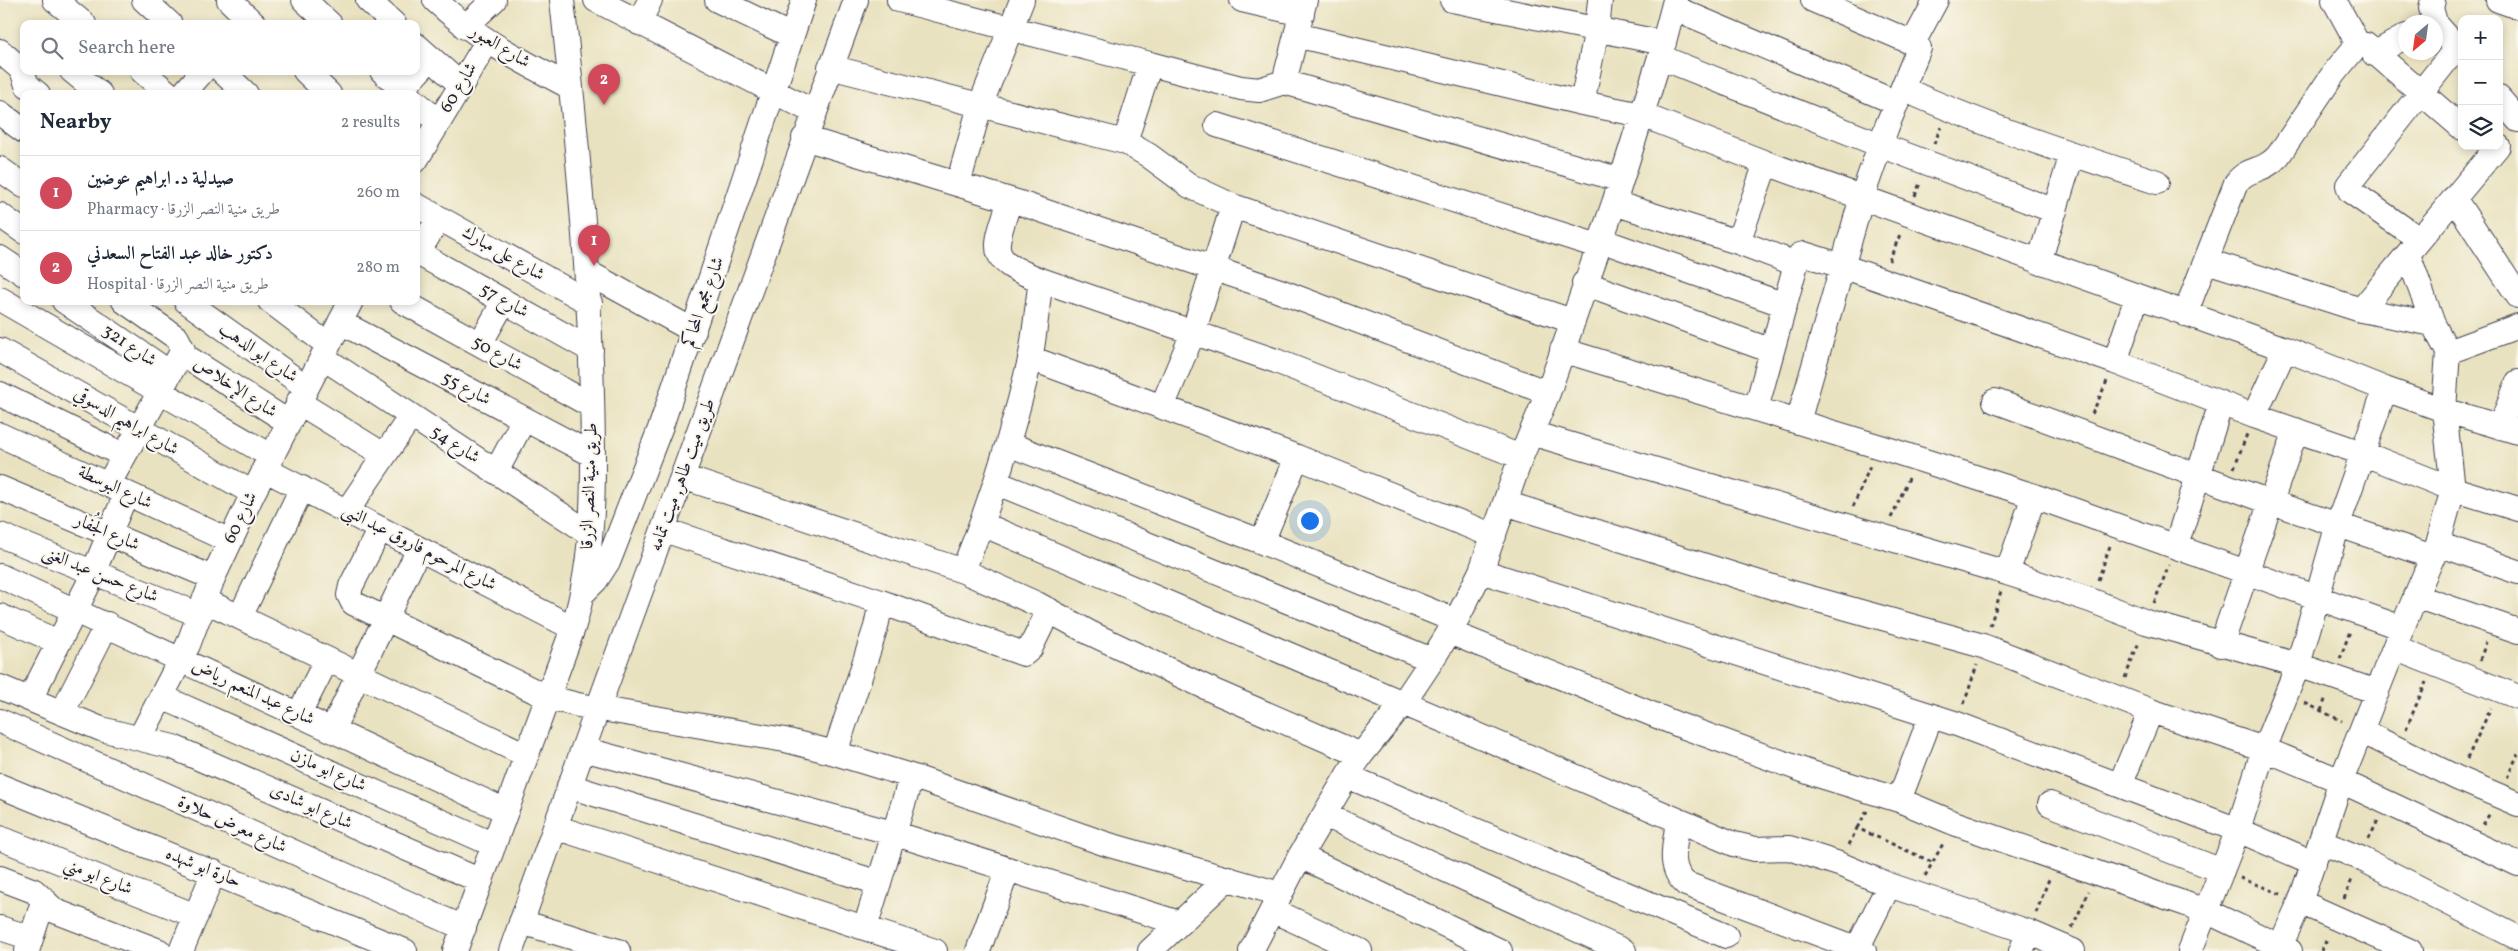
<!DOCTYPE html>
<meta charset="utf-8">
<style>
:root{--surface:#fff;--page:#f2f2f3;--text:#1f2937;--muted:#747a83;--line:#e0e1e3;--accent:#d1495b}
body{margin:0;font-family:Vollkorn,Amiri,serif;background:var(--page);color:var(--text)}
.controls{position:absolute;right:15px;top:15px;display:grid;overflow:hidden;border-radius:10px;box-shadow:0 2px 8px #0003}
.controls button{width:45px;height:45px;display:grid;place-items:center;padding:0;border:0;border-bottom:1px solid var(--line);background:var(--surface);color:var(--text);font:25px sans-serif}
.compass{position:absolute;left:2398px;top:15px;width:45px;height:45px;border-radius:50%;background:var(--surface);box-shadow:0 2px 8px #0003;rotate:209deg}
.you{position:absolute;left:1309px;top:520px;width:18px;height:18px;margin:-12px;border:4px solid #fff;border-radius:50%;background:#1a73e8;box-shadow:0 0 0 8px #1a73e833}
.badge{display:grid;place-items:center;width:32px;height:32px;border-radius:50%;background:var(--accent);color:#fff;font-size:16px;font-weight:700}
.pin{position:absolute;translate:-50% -41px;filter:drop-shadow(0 1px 2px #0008)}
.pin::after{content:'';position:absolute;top:26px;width:18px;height:15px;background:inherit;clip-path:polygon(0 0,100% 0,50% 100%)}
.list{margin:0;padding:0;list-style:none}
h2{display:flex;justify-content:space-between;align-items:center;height:65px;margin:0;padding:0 20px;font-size:21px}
h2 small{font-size:16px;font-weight:400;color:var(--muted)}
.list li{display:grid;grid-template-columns:32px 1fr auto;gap:15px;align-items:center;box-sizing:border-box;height:75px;padding:0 20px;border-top:1px solid var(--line)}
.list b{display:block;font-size:19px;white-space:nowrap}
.list p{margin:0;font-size:16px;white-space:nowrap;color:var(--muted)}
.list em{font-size:16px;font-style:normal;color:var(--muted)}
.icon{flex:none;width:28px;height:28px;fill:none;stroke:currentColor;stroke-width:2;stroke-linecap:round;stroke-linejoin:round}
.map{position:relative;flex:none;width:2518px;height:951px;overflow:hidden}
.search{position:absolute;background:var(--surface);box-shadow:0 2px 8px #0003;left:20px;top:20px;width:400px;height:55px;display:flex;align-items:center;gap:12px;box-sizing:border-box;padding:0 18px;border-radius:10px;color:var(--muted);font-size:19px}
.panel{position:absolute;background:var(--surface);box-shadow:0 2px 8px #0003;left:20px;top:90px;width:400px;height:215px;border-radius:10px}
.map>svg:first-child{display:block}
</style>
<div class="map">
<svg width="2518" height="951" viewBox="0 0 2518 951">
<rect width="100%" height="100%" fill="#fbf7ec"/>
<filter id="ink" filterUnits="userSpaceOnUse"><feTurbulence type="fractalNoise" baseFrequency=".02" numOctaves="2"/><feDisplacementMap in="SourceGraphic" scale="10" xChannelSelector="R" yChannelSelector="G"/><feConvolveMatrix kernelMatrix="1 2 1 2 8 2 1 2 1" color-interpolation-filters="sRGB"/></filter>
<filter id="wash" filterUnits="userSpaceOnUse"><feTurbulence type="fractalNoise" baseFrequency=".0096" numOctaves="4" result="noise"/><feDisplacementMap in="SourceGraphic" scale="20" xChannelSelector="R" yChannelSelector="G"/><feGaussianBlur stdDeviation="1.12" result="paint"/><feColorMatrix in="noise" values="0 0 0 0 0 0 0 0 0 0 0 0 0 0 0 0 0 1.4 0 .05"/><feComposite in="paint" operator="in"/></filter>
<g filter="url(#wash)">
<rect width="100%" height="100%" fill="#e9e2c0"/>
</g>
<g filter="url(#ink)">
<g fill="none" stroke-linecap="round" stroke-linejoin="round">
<!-- minor casing -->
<g stroke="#403f4f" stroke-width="26">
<path id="minor" d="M55,0L84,24
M144,0L170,24
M229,0L254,24
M304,0L330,24
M368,0L394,24
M435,0C475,38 522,61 570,87
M596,0L814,112
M717,0L792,36
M899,0L1150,64L1125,142
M1242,0L1302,14
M1452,0L1664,43
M2334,0L2358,44
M2433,0L2431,8L2435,22
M2498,0L2518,7
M1674,8L1897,103
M639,23L650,0
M2436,24L2462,53
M465,27L494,0
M1296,35L1582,103L1642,115L1766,163L2285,349L2385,389L2444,410L2518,432
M1913,43L1936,0
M416,45L461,85
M0,51L22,70L27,85L38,94
M2374,54L2406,36
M1660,57L1880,145L2055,211
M1150,64L1241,88L1259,90L1284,82L1621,180
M830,67L1125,142L1148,155L1190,186L1233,206L1572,321
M72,71L100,94
M142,71L169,94
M222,71L246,94
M305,71L329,94
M382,71L407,94
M1284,82L1305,0
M1903,89C1985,126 2071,154 2157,182
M183,94L203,71
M398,94L431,58
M2499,98L2518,120
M416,102L438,122
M1582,103L1597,29L1600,0
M0,113L24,131
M1217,125L1598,246
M804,138L1020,203L1277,290L1548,393
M416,160L487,42
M0,169L24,186
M958,184L980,106L1022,0
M2454,198L2518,296
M1614,203L1738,242L1796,264L1800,255L1804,254L1842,266L2115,362L2254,416L2362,453L2453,489L2518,509
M416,205L590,303
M0,215L24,232
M2419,239L2350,191L2348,185L2457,47
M1600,240L1785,305
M1738,242L1766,163
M416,252L591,350
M416,256L439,218
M0,258L24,274
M2207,261L2361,310L2433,324
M2039,262L2072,154
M587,272L694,331
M1041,280L1276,361L1521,457
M1584,283L1772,351
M0,299L271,456
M64,301L170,373
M186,301L306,387
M270,301L328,345
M402,301L592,406
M2361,310L2498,146
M2185,314L2236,183C2249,166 2261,174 2278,156L2334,73L2358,44L2366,45L2462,128
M340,322L593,455
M480,344L504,301
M0,350L253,493
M1562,350L1887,449L2034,496L2402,628
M2448,352L2518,326
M182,354L288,422
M322,357L589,533
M1030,358L1297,457L1494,536
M2115,362L2137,297
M0,394L123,455
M1995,401L2270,502L2433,557
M298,402L384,455
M1162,407L1193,333L1233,206
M1756,409L1796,264
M2254,416L2285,349
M1798,422L1862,197L1887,126L1919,48L1913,43L1813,0
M2500,427L2518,382
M1531,433L2007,573L2090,600L2146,622L2298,665L2377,692
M0,435L230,541
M1008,444L1262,542L1456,621
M264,469L573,628
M496,472L524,419
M683,477L963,571L1037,604L1090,633L1218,693L1361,755
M997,483L1432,660
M108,485L183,350L177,338L124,301
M0,488L213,578
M1505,503L1782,590L1983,646L2151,711L2264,749L2341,781L2518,864
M347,511L411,416
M982,524L1734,844L1755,849L1789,848L1839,864L1889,885L2029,932L2073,951
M380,529L351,586L349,595L353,603L547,697L578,705L785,740L835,753L920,779L1106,844L1280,894
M664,530L881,602
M0,535L200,615
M1262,542L1297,457
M2438,544L2518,572
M2176,546L2221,403
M963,571C991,502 1013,432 1030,360C1035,334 1037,306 1041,280C985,259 994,251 1010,200
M1481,571L1957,724L2238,830L2314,863
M2007,573L2034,496
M0,576L506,811
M583,593L596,580L609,560L661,426L804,0
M2415,596L2518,631
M204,600L526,755
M0,616L58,642
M240,617L302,488
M1449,632L1679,725L1808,772L1899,800L1954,823L2206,911L2290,951
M2221,645L2296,430
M2394,648L2518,697
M0,687L101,729L173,747L481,881
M162,697L494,845
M30,699L88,585L126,494
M62,713L107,624
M299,714L327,659
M0,721L464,928
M332,730L419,549
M2361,731L2457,778L2518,804
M140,738L188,645L213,578L253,493L351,301
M583,749L893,833L1179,923
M835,753L876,627L881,602L1024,654L1030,649L1049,610
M1347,776L1726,936
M2120,785L2151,711
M0,786L405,951
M569,786L879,883
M1899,800L1931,716
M2050,804L2222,871
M1325,815L1624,951
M1678,822C1675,844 1667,868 1686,884L1864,951
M555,827L935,951
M0,838L196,916
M2321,842L2360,858L2518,938
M1300,856L1500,951
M0,878L34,891L55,911L159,951
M2300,902L2410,951
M1272,910L1360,951
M521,922L618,951
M0,928L31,938
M865,928L911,778
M27,951L44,899
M181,951L214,872
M455,951L573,628C596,554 594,472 592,395C589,263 576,132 562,0
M511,951L583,749L856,0
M978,951L1008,869
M1150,951L1228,878
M1251,951L1300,856L1347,776L1361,755L1404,702L1432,660L1456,621L1481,571L1521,457L1548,393L1614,203L1660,57L1675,0
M1856,951L1889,885
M2021,951L2029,932
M2190,951L2238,830L2264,749L2298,665L2338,524L2385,389
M2278,951L2300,902L2341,781L2402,628L2438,544L2453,489L2444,410L2448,352L2433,324L2408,254"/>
</g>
<!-- path -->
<path stroke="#403f4f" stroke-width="3" stroke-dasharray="4 4" stroke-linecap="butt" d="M1934,144L1941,127
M1915,196L1920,183
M1889,261L1901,232
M2092,414L2107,381
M2234,468L2247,434
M1853,507L1871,464
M1891,518L1909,478
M2098,580L2110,546
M2154,603L2169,565
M1990,626L2001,591
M2340,659L2350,631
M2480,660L2486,642
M2125,678L2139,642
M2305,703L2342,721
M1964,704L1977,665
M2321,711L2326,697
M2406,729L2426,682
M2467,759L2491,708
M2507,778L2518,754
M2483,825L2490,813
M1857,828L1867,811
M2369,839L2378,820
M1849,845L1857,828L1932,862
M1925,876L1944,842
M2240,878L2281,894
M2344,899L2353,877
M2036,913L2049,879
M2072,928L2089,891
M2321,951L2328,937"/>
<!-- minor -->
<use href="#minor" stroke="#fff" stroke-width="24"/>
</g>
</g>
<g text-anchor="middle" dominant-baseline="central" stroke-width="4" stroke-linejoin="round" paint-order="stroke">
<!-- street labels -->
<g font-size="18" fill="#22223b" stroke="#fbf7ec">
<text transform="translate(500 47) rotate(31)">شارع العبور</text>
<text transform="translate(459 88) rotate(-59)">شارع 60</text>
<text transform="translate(503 254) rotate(30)">شارع على مبارك</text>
<text transform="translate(504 301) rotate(29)">شارع 57</text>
<text transform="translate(704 302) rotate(-71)">شارع مجمع المحاكم</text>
<text transform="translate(129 346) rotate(34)">شارع 321</text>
<text transform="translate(258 353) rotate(35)">شارع ابو الدهب</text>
<text transform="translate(497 354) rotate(29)">شارع 50</text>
<text transform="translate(235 388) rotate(33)">شارع الإخلاص</text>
<text transform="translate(466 389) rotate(28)">شارع 55</text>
<text transform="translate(126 422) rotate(30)">شارع ابراهيم الدسوقي</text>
<text transform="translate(455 445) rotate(33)">شارع 54</text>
<text transform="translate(683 475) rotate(-70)">طريق ميت طاهر, ميت تمامه</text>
<text transform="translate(590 486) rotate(-88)">طريق منية النصر الزرقا</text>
<text transform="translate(115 488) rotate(25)">شارع البوسطة</text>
<text transform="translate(241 518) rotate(-64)">شارع 60</text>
<text transform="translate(107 533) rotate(23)">شارع الجُفار</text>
<text transform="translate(419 548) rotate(27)">شارع المرحوم فاروق عبد النبى</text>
<text transform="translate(100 575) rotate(22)">شارع حسن عبد الغنى</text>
<text transform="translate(253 693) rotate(25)">شارع عبد المنعم رياض</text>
<text transform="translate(328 771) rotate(24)">شارع ابو مازن</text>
<text transform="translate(311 807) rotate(24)">شارع ابو شادى</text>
<text transform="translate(232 825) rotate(24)">شارع معرض حلاوة</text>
<text transform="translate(203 868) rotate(22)">حارة ابو شهده</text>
<text transform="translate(98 877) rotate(22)">شارع ابو مني</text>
</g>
</g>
</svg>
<div class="controls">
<button>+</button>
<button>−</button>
<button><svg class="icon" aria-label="layers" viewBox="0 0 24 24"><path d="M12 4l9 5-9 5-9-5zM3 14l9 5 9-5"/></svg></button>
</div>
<svg class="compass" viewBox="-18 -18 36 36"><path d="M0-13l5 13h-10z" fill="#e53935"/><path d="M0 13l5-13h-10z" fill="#747a83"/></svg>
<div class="you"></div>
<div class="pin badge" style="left:594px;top:266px">1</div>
<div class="pin badge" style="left:604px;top:105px">2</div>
<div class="search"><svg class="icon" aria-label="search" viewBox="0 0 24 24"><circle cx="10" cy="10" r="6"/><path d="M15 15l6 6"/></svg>Search here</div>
<section class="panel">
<h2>Nearby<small>2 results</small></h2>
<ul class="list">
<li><span class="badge">1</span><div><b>صيدلية د. ابراهيم عوضين</b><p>Pharmacy · طريق منية النصر الزرقا</p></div><em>260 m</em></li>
<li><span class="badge">2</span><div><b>دكتور خالد عبد الفتاح السعدني</b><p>Hospital · طريق منية النصر الزرقا</p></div><em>280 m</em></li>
</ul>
</section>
</div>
